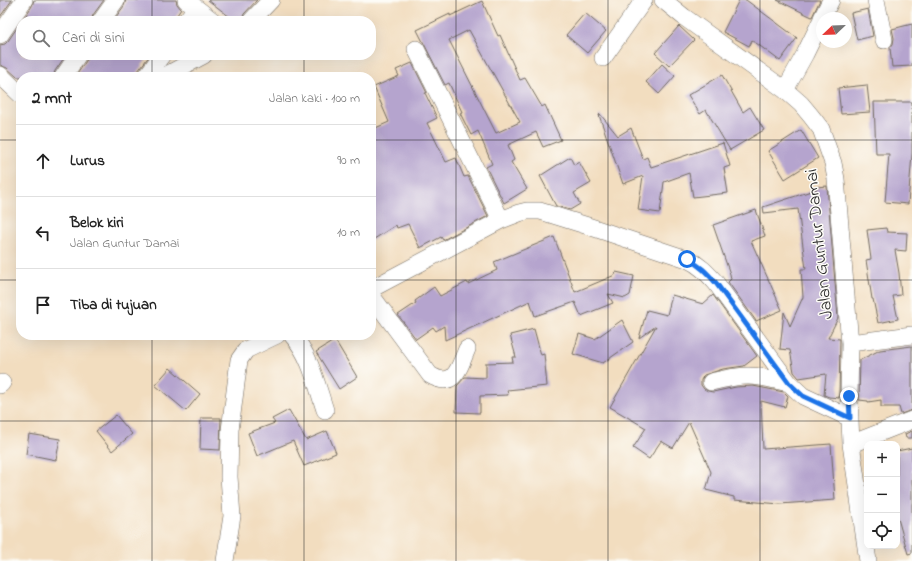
<!DOCTYPE html>
<html lang="id">
<meta charset="utf-8">
<style>
:root{--surface:#fff;--page:#f6f6f6;--text:#222;--muted:#767676;--line:#e0e0e0}
body{margin:0;font-family:"Indie Flower",sans-serif;background:var(--page);color:var(--text)}
.controls{position:absolute;right:12px;bottom:12px;display:grid;overflow:hidden;border-radius:8px;box-shadow:0 4px 16px #0002}
.controls button{width:36px;height:36px;display:grid;place-items:center;padding:0;border:0;border-bottom:1px solid var(--line);background:var(--surface);color:var(--text);font:20px sans-serif}
.compass{position:absolute;left:816px;top:12px;width:36px;height:36px;border-radius:50%;background:var(--surface);box-shadow:0 4px 16px #0002;rotate:247deg}
.stop{position:absolute;width:12px;height:12px;margin:-9px;border:3px solid #1a73e8;border-radius:50%;background:#fff}
.stop.end{background:#1a73e8;border-color:#fff;box-shadow:0 1px 4px #0008}
.list{margin:0;padding:0;list-style:none}
h2{display:flex;justify-content:space-between;align-items:center;height:52px;margin:0;padding:0 16px;font-size:17px}
h2 small{font-size:13px;font-weight:400;color:var(--muted)}
.list li{display:grid;grid-template-columns:26px 1fr auto;gap:12px;align-items:center;box-sizing:border-box;height:72px;padding:0 16px;border-top:1px solid var(--line)}
.list b{display:block;font-size:15px;white-space:nowrap}
.list p{margin:0;font-size:13px;white-space:nowrap;color:var(--muted)}
.list em{font-size:13px;font-style:normal;color:var(--muted)}
.icon{flex:none;width:22px;height:22px;fill:none;stroke:currentColor;stroke-width:2;stroke-linecap:round;stroke-linejoin:round}
.map{position:relative;flex:none;width:912px;height:561px;overflow:hidden}
.search{position:absolute;background:var(--surface);box-shadow:0 4px 16px #0002;left:16px;top:16px;width:360px;height:44px;display:flex;align-items:center;gap:10px;box-sizing:border-box;padding:0 14px;border-radius:16px;color:var(--muted);font-size:15px}
.panel{position:absolute;background:var(--surface);box-shadow:0 4px 16px #0002;left:16px;top:72px;width:360px;height:268px;border-radius:16px}
.map>svg:first-child{display:block}
</style>
<div class="map">
<svg width="912" height="561" viewBox="0 0 912 561">
<rect width="100%" height="100%" fill="#fdfcf7"/>
<filter id="ink" filterUnits="userSpaceOnUse"><feTurbulence type="fractalNoise" baseFrequency=".025" numOctaves="2"/><feDisplacementMap in="SourceGraphic" scale="8" xChannelSelector="R" yChannelSelector="G"/><feConvolveMatrix kernelMatrix="1 2 1 2 8 2 1 2 1" color-interpolation-filters="sRGB"/></filter>
<filter id="wash" filterUnits="userSpaceOnUse"><feTurbulence type="fractalNoise" baseFrequency=".012" numOctaves="4" result="noise"/><feDisplacementMap in="SourceGraphic" scale="16" xChannelSelector="R" yChannelSelector="G"/><feGaussianBlur stdDeviation="0.9" result="paint"/><feColorMatrix in="noise" values="0 0 0 0 0 0 0 0 0 0 0 0 0 0 0 0 0 1.4 0 .05"/><feComposite in="paint" operator="in"/></filter>
<g filter="url(#wash)">
<rect width="100%" height="100%" fill="#f2ddbf"/>
<g id="blocks">
<!-- building -->
<path fill="#b5a4ce" fill-rule="evenodd" d="M0,0H12L0,17Z
M34,0H104L93,15L91,21H22L32,6Z
M126,0H176L177,4L181,9L173,21H113L124,6Z
M208,0H257L244,14L241,21H235Z
M739,0H746L797,38L780,61L752,40L749,46L723,32Z
M777,0H820L812,17Z
M482,1L498,36L500,35L520,80L525,78L542,107L545,105L561,140L543,147L536,132L508,145L514,160L511,162L527,189L504,203L486,167L492,164L478,131L471,135L460,113L462,112L449,83L445,85L417,30L450,14V16ZM469,30L520,122L496,133L449,40Z
M868,9L873,36L857,40L851,13Z
M585,13L606,31L587,53L566,35Z
M21,22V55H66L55,71L53,77H17L7,68L0,65V45L5,44L8,41Z
M912,24V66L892,67L890,48L893,44L894,38L892,29Z
M679,26L694,40L669,66L655,53Z
M88,55H150L138,71L135,77H75L86,61Z
M412,63L427,93H425L437,118L427,123L446,162L456,158L464,177L468,176L488,216L443,240L441,237L420,248L408,224L397,228L396,225L371,241V130L389,122L374,87L399,76L396,70Z
M662,64L675,76L659,94L646,82Z
M722,75L743,112L750,107L764,130L730,150L706,110L700,114L688,95Z
M867,85L870,112L841,114L838,88Z
M874,102H912V154L908,204L885,202L889,154H876Z
M600,114L618,136L631,128L643,159L647,157L651,167L723,143L730,166L724,168L728,193L693,197L689,173L664,182L660,213L638,210L643,176L623,184L599,115Z
M801,130L818,158L785,179L768,151Z
M570,157L574,165L579,162L591,183L574,193L580,204L570,210L556,206L540,176Z
M827,186L838,318L828,338L840,339L839,398L829,397L824,395L826,374L799,378L794,372L790,350L780,349L784,312L790,326L803,297L801,269H806L798,209L764,213L763,207L817,189L816,187Z
M756,210L765,236L751,241L782,310L756,321L728,282L731,279L730,274L713,225Z
M886,228L887,232L907,233L906,251L895,250L899,273L901,295L893,296L898,319L878,323L873,299H872L866,260L871,259L867,230Z
M554,237L575,292L615,275L616,272L634,276L630,295L625,298L608,294L613,303L581,316L575,302L535,316L530,301L445,340L444,326L436,331L433,327L416,339L398,315L416,303L415,301L434,287L440,296L467,282L468,284L497,270L494,262Z
M672,295L703,304L713,295L757,356L744,366L723,369L704,375L701,380V385L704,389L708,391L713,392L736,387L753,386L784,392L788,396L785,407L761,401L763,449L831,444L835,500L780,504L734,500V497L706,490L711,472L689,422L673,448L661,441L649,459L633,448L646,428L610,407L656,326L639,338L647,310L667,315Z
M622,320L633,342L603,363L573,354L579,334L595,339Z
M534,329L541,355L544,354L547,386L507,390L508,395L480,396V413L456,412L457,386L465,377L486,378V363L513,362L512,357H516L510,335Z
M335,340L357,377L339,389L316,352Z
M912,346V410L901,414L899,407H881V400L868,402V401L859,400L860,360L880,350Z
M170,368L200,394L186,411L155,385Z
M289,410L306,440L327,431L336,453L304,466L293,441L257,456L248,433L275,423L272,419Z
M116,415L132,434L112,451L96,431Z
M201,418H221L220,450L200,449Z
M912,431V438H906L905,434Z
M29,434L60,439L56,460L26,454Z
M912,448V553L908,554L897,515V451Z"/>
</g>
</g>
<g filter="url(#ink)">
<use href="#blocks" fill-opacity="0" stroke="#71695f" stroke-width="1"/>
<g fill="none" stroke-linecap="round" stroke-linejoin="round">
<!-- minor casing -->
<g stroke="#71695f" stroke-width="18">
<path id="minor" d="M186,0L213,21
M663,0L684,17L785,90L801,104L811,116L821,129L833,163L836,179L850,343L849,396L851,444L868,561
M876,0L884,40
M822,18L831,0
M101,21L116,0
M186,21L196,8
M251,21L271,0
M0,35L24,0
M416,49L501,220
M603,58L644,0
M0,75L21,95
M63,77L78,55
M146,77L162,55
M163,77L204,55
M785,90L805,54L822,19
M371,289L501,220L519,213L527,211H540L588,226L687,259C700,265 707,273 716,283L789,383L803,396L850,418
M371,295L430,375C455,390 459,367 467,349
M292,335C310,354 317,386 325,410
M850,343L912,335
M711,382C723,379 736,376 748,376C762,376 775,380 789,383
M0,385L2,383
M851,444L912,420
M225,561L232,516L229,477L230,430L239,360L246,350L277,335"/>
</g>
<!-- minor -->
<use href="#minor" stroke="#fff" stroke-width="17"/>
</g>
</g>
<g fill="none" stroke-linecap="round" stroke-linejoin="round" filter="url(#ink)">
<!-- route -->
<path stroke="#1a73e8" stroke-width="5" d="M687,259C700,265 707,273 716,283L789,383L803,396L850,418L849,396"/>
</g>
<!-- grid -->
<path fill="none" stroke="#2b2b2b" stroke-width="1" stroke-opacity="0.55" d="M152,0V21M304,0V21M456,0V561M608,0V561M760,0V561M152,55V77M304,55V77M0,140H21M371,140H912M0,280H21M371,280H912M152,335V561M304,335V561M0,421H912"/>
<g text-anchor="middle" dominant-baseline="central" stroke-width="3" stroke-linejoin="round" paint-order="stroke">
<!-- street labels -->
<g font-size="18" fill="#2b2b2b" stroke="#fdfcf7">
<text transform="translate(820 244) rotate(-96)">Jalan Guntur Damai</text>
</g>
</g>
</svg>
<div class="controls">
<button>+</button>
<button>−</button>
<button><svg class="icon" aria-label="locate" viewBox="0 0 24 24"><circle cx="12" cy="12" r="6"/><path d="M12 2v4M12 18v4M2 12h4M18 12h4"/></svg></button>
</div>
<svg class="compass" viewBox="-18 -18 36 36"><path d="M0-13l5 13h-10z" fill="#e53935"/><path d="M0 13l5-13h-10z" fill="#767676"/></svg>
<div class="stop" style="left:687px;top:259px"></div>
<div class="stop end" style="left:849px;top:396px"></div>
<div class="search"><svg class="icon" aria-label="search" viewBox="0 0 24 24"><circle cx="10" cy="10" r="6"/><path d="M15 15l6 6"/></svg>Cari di sini</div>
<section class="panel">
<h2>2 mnt<small>Jalan kaki · 100 m</small></h2>
<ul class="list">
<li><svg class="icon" aria-label="ahead" viewBox="0 0 24 24"><path d="M12 20V5M6 11l6-6 6 6"/></svg><div><b>Lurus</b></div><em>90 m</em></li>
<li><svg class="icon" aria-label="left" viewBox="0 0 24 24"><path d="M17 20v-9H6M10 6l-5 5 5 5"/></svg><div><b>Belok kiri</b><p>Jalan Guntur Damai</p></div><em>10 m</em></li>
<li><svg class="icon" aria-label="arrive" viewBox="0 0 24 24"><path d="M6 21V4h12l-3 4 3 4H6"/></svg><div><b>Tiba di tujuan</b></div></li>
</ul>
</section>
</div>
